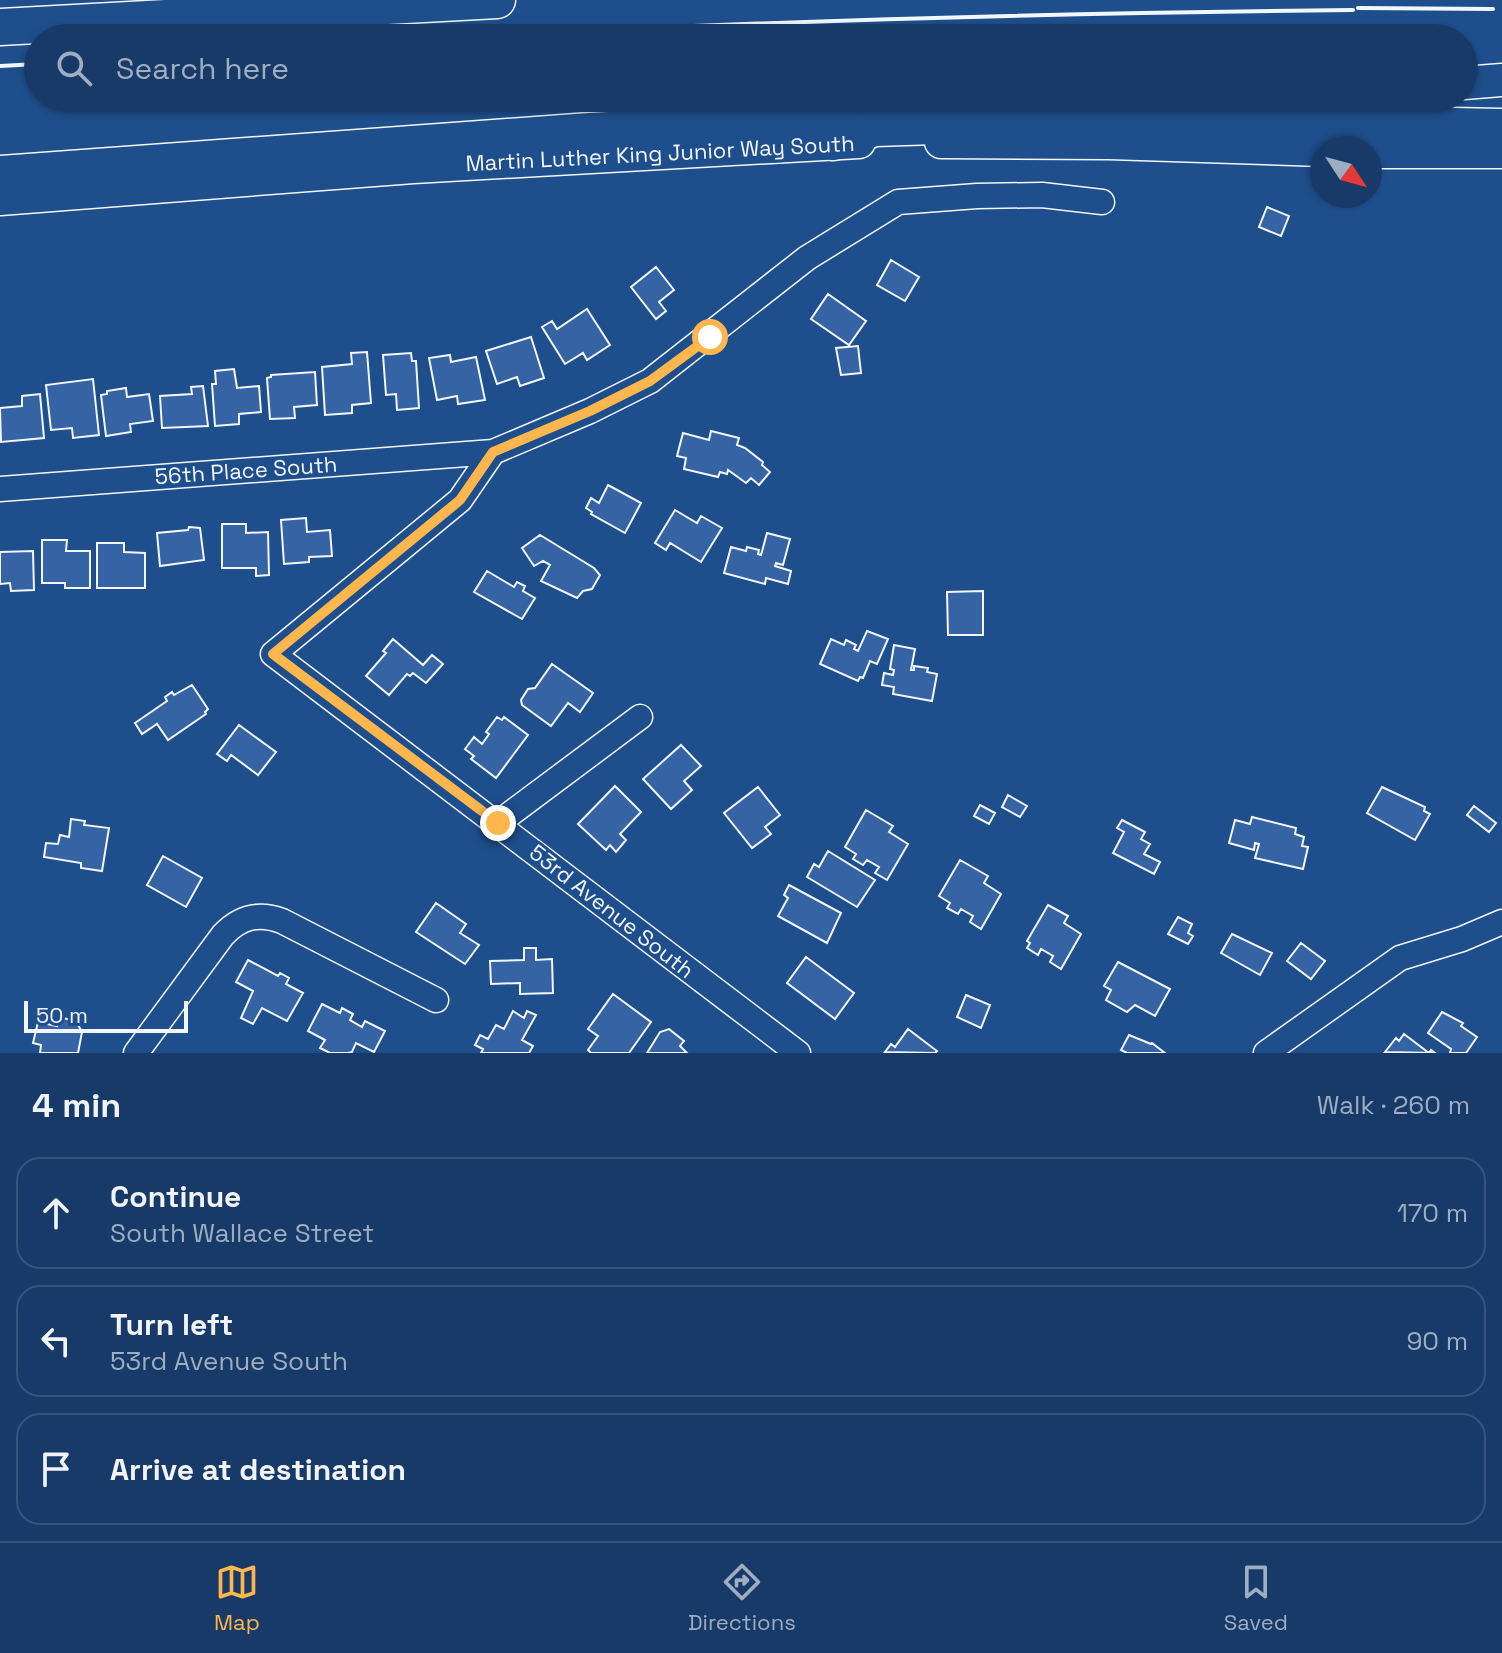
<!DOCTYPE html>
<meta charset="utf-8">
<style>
:root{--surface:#173a69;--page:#244571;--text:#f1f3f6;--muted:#9eadc0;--line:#36547d;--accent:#ffb74d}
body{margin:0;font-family:"Space Grotesk",sans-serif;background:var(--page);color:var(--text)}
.compass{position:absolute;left:1310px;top:136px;width:72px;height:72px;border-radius:50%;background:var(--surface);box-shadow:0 2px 6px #0004;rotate:126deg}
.scale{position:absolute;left:24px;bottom:20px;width:164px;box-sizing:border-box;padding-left:8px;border:4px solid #f2f6ff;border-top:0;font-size:22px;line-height:28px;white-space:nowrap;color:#f2f6ff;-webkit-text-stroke:6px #1f4e8c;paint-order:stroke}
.stop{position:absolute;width:24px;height:24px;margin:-18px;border:6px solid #ffb74d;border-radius:50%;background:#fff}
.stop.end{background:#ffb74d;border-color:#fff;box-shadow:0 2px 8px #0008}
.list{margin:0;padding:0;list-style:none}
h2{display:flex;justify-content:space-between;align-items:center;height:104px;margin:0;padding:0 32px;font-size:34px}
h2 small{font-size:26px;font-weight:400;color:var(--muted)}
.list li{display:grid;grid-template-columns:52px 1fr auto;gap:24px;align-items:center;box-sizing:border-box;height:112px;margin:0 16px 16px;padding:0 16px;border:2px solid var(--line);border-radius:24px}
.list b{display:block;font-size:30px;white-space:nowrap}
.list p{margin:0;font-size:26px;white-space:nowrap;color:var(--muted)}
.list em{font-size:26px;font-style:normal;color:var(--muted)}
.icon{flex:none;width:44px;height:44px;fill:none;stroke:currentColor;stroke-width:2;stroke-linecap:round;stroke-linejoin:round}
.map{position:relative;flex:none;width:1502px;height:1053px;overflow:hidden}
.search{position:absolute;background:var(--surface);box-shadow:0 2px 6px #0004;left:24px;right:24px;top:24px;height:88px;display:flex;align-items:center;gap:20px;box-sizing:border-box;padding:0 28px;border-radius:44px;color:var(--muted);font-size:30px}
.sheet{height:488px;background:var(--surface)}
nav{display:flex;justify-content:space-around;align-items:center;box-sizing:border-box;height:112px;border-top:2px solid var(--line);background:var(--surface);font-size:22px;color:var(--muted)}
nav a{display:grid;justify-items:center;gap:4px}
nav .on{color:var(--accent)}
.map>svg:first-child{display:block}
</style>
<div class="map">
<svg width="1502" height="1053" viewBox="0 0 1502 1053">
<rect width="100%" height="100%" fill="#1f4e8c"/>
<!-- building -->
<path fill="#3563a3" stroke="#f2f6ff" stroke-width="2" d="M1267,207L1289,216L1281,236L1259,227Z
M891,260L919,277L905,301L877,285Z
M656,267L674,290L659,302L666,311L656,319L631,287Z
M828,294L866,321L849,345L811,319Z
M587,309L610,345L587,360L583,353L565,364L542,327L552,321L557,329Z
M531,337L544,378L520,386L517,377L497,384L486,351Z
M858,346L861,373L841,375L836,348Z
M367,352L371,403L352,405V413L325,415L322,367L352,364L351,353Z
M411,353L412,361H416L419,408L397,410L396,394L386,395L383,355Z
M450,355L451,362L476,357L485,400L458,404L457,396L437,400L429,358Z
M234,369L237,388L259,386L261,412L239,414V424L215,426L212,384H216L215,371Z
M315,372L317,405L294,407L295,418L270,419L267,378L271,377V375Z
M93,379L99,435L73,438L72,428L51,430L46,385Z
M203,386L208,426L162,428L160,396L192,394L191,387Z
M126,388L127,397L149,394L153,421L130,424L131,432L106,436L101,395L107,394V391Z
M40,394L44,438L1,442L0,408L22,406V396Z
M711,431L739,438L737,445L745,448L763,462L762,465L770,472L759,485L751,478L746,483L728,470L727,474L720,472L718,477L684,469L686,458L677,456L683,433L709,440Z
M608,485L641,503L625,533L591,514L592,512L586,508L591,498L599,503Z
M675,510L697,523L701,516L722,528L701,562L670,543L666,550L655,543Z
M306,518L307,532L330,530L332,556L309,557V562L284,564L281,520Z
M222,524H246V533L268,532L269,575L256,576V568H222Z
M189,527L200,528L204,560L160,566L157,533L188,530Z
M767,533L790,539L783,565L776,563L775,566L791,571L788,584L766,578L765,584L724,573L731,547L746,551L747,547L759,550L758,554L761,555Z
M540,535L594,568L600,575L592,589L583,591L577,598L541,581L550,565L543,561L534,566L522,548Z
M42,540H67L66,551H90V588H65V583H42Z
M97,543H124V552L145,553V588H97Z
M33,551L34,590L11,591L10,583L0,584V552Z
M487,571L514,587L517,582L525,586L523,591L535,598L522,619L474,592Z
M983,591V635H948L947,592Z
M867,631L888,639L877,664L870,661L863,678L860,677L858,681L820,664L831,639L844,645L846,640L856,645L854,649L858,651Z
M393,639L423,665L432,655L443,664L426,683L413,673L410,676L407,674L389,695L366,676L386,653L383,651Z
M894,645L915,649L911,670H914V666L928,668L927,672L937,674L932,701L893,694L894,687L882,685L884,673L893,675L894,670L890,669Z
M552,664L593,693L580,712L568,703L551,726L522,705L521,700L528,689L535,688Z
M192,685L208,709L205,712L206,714L168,740L157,724L142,734L135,723L167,701L165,697L172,692L174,695Z
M497,717L502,720L504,717L528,735L496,778L471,759L474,756L465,749L474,737L482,744L489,734L486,732Z
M239,725L276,752L258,775L231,755L227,761L217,754Z
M681,745L701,766L684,781L692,790L671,809L643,779Z
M615,786L641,812L620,834L626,840L616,852L610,845L606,850L578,824Z
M758,787L780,815L765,827L771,834L752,848L724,813Z
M1382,787L1425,807L1424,811L1430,814L1415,840L1367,813Z
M1008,795L1027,806L1020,817L1002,807Z
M980,805L995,813L989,824L974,816Z
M1474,806L1496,823L1489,832L1467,815Z
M866,810L893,826L889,832L908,844L887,880L875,873L879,867L867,860L863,865L853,859L856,854L845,847Z
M1252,817L1296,828L1295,834L1304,837L1302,846L1308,847L1303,869L1255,858L1259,844L1255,843L1254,850L1229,843L1235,820L1250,824Z
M71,819L85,821L84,825L109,828L102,871L81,868V863L44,857L46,843L58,844L60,835L69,837Z
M1122,820L1145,832L1141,839L1150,844L1144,854L1160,862L1154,874L1113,853L1124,832L1117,828Z
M828,851L875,880L857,907L807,877L814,864L819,867Z
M163,856L202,878L186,907L147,885Z
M960,860L988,876L984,883L1001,894L981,929L970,922L973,916L961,909L958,914L947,908L950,903L939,896Z
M789,885L841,913L827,943L778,916L788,898L784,895Z
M436,903L466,924L460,933L479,945L465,964L416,932Z
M1048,905L1068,916L1064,923L1081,934L1061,969L1050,962L1053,956L1041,949L1038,955L1027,948L1030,943L1027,941Z
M1178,917L1192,924L1188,933L1193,936L1188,944L1168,934Z
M1232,934L1272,953L1260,975L1221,953Z
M1301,943L1325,961L1311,979L1287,961Z
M524,948H536V960L552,959L553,993L520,994V983L491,984L490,961L524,960Z
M806,957L854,993L835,1019L787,983Z
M248,960L278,976L280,973L289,978L286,984L303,993L287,1021L262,1008L253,1024L241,1018L253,991L236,982Z
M1118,962L1170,989L1155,1016L1135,1005L1127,1012L1106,1000L1111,990L1104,986Z
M613,994L651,1022L629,1053H591L588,1050L598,1036L588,1029Z
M966,995L990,1005L981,1028L957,1017Z
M322,1004L340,1013L342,1008L353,1014L350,1020L362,1027L365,1021L385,1031L374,1052L356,1043L352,1052L348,1053H330L320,1048L325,1040L308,1031Z
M513,1011L524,1018L527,1011L536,1015L522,1040L533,1046L529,1053H481L483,1049L475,1045L480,1035L488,1039L496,1025L504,1029Z
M1442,1012L1463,1023L1461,1026L1477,1037L1466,1053H1450L1451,1049L1428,1033Z
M59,1017L76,1021L82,1032L78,1053H40L41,1045L33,1043L38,1022L57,1026Z
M669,1029L684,1041L680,1046L687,1053H647L660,1032Z
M908,1029L937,1051L935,1053L885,1052L891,1044L895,1047Z
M1404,1034L1429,1053L1431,1050L1435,1053L1385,1052L1396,1038L1399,1041Z
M1129,1035L1151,1044L1152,1043L1165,1053H1127L1121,1050Z"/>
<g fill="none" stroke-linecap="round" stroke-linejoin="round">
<!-- minor casing -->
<g stroke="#f2f6ff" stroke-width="27">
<path id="minor" d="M0,489L493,452
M498,823L640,717
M136,1053L223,935C240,917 258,912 282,921L436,1000
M798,1053L273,654L460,500L493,452L590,411L650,381L807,258L898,202L977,196L1042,195L1102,202
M1266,1053L1400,958L1462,939L1502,922"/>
</g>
<!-- major casing -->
<g stroke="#f2f6ff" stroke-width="35">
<path id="major" d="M1464,83L1502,80
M1002,107L1178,98
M941,142L1109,143L1322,150
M1370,152H1502
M0,172L590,129L899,113
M0,199L413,167L859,142"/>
</g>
<!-- highway casing -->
<g stroke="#f2f6ff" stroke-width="39">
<path id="highway" d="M0,27L497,0
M833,142L875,128L1025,123L1354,124L1502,127"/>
</g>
<!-- minor -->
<use href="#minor" stroke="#1f4e8c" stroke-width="24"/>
<!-- major -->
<use href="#major" stroke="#1f4e8c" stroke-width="32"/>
<!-- highway -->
<use href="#highway" stroke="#1f4e8c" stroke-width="36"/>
<!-- wall -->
<path stroke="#f2f6ff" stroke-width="4" d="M1358,8L1493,9
M447,38C749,21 1051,13 1353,10
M0,66L38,64"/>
</g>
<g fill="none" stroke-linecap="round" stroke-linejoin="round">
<!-- route -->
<path stroke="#ffb74d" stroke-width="10" d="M498,823L273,654L460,500L493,452L590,411L650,381L710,337"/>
</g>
<g text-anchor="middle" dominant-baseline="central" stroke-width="6" stroke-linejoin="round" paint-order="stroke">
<!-- street labels -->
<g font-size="22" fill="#f2f6ff" stroke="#1f4e8c">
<text transform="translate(660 153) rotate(-3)">Martin Luther King Junior Way South</text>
<text transform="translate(246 470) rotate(-4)">56th Place South</text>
<text transform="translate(612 911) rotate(38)">53rd Avenue South</text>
</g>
</g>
</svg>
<svg class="compass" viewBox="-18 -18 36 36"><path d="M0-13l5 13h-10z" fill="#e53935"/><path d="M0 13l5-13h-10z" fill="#9eadc0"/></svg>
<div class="scale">50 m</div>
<div class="stop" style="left:710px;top:337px"></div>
<div class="stop end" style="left:498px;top:823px"></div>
<div class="search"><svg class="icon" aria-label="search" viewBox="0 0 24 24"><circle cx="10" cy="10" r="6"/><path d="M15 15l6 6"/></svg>Search here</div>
</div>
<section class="sheet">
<h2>4 min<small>Walk · 260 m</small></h2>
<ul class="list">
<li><svg class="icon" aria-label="ahead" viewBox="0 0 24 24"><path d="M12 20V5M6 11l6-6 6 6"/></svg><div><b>Continue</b><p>South Wallace Street</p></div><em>170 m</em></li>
<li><svg class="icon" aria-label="left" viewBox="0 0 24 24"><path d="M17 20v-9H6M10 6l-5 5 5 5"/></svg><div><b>Turn left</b><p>53rd Avenue South</p></div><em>90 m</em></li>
<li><svg class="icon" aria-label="arrive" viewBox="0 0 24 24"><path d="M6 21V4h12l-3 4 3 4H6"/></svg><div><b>Arrive at destination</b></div></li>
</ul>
</section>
<nav>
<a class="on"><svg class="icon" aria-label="map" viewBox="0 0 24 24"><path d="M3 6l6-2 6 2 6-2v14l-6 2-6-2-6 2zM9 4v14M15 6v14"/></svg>Map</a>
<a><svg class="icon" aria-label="directions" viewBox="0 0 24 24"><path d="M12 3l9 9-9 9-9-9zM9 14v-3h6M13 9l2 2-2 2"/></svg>Directions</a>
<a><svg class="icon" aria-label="saved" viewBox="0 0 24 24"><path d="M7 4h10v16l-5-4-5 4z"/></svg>Saved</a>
</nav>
